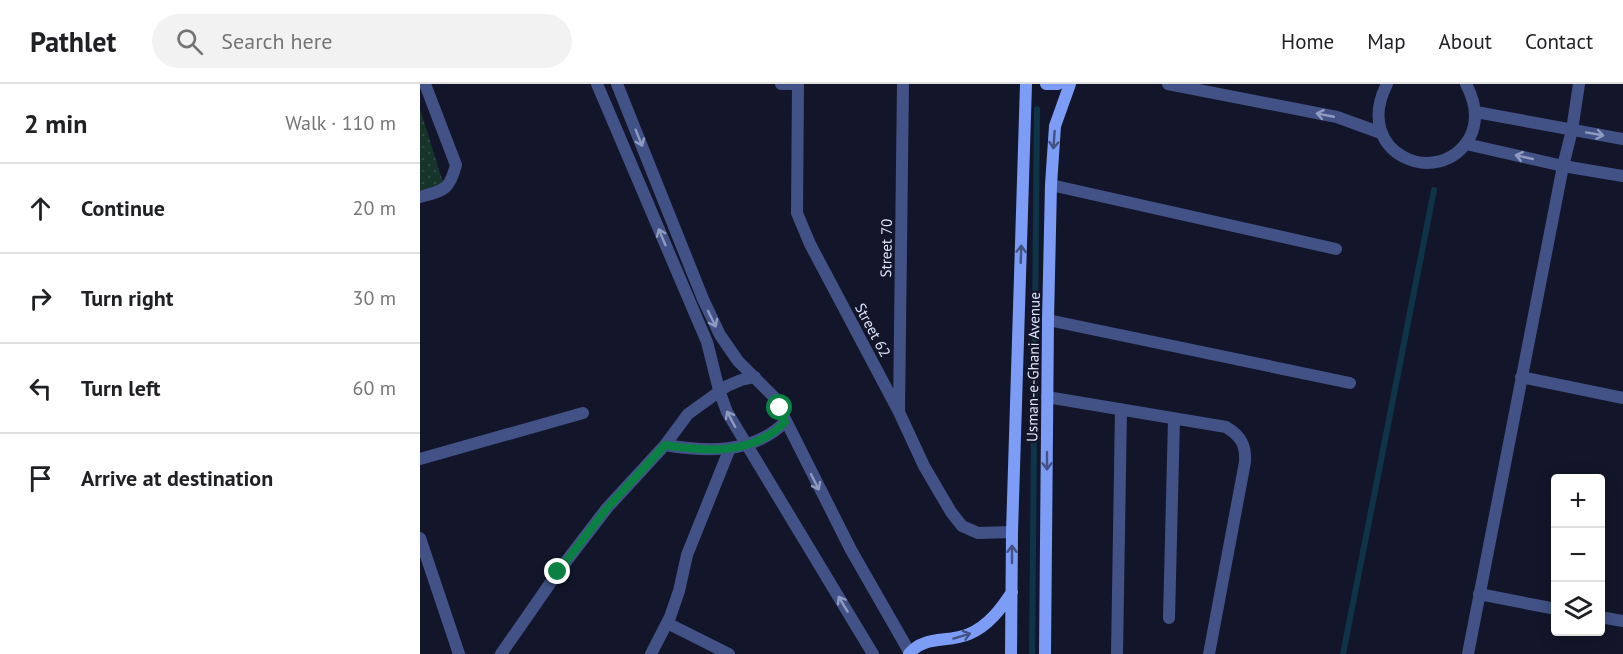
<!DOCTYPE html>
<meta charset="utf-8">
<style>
:root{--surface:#fff;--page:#f2f2f2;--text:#202124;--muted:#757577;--line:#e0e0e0}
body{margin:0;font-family:"PT Sans",sans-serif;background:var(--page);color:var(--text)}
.controls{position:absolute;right:18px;bottom:18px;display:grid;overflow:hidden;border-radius:6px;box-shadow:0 3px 15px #0003}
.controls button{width:54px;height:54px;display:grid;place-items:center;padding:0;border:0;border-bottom:2px solid var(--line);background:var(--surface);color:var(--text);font:30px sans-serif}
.stop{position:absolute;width:18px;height:18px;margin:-14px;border:4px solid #0b8043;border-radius:50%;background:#fff}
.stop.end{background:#0b8043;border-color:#fff;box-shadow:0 2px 6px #0008}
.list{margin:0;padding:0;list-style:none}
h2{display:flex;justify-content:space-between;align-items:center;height:78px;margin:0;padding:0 24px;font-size:26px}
h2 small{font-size:20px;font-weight:400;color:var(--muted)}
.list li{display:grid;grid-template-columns:39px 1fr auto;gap:18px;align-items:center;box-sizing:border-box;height:90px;padding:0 24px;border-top:2px solid var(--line)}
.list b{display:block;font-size:22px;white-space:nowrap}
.list em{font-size:20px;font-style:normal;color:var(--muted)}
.icon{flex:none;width:33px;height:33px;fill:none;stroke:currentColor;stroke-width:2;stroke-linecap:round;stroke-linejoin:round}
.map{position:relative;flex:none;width:1203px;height:570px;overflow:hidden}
header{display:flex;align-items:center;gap:36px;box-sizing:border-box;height:84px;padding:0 30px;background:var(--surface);border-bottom:2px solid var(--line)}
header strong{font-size:28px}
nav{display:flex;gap:33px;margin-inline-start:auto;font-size:21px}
.search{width:420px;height:54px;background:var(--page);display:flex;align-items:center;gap:15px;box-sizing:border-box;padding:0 21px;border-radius:33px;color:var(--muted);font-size:22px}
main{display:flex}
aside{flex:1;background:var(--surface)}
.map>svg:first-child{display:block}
</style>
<header>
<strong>Pathlet</strong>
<div class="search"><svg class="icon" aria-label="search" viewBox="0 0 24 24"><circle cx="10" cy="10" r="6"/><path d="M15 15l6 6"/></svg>Search here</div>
<nav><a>Home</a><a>Map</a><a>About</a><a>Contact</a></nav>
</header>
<main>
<aside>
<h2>2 min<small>Walk · 110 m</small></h2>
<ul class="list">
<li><svg class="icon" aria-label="ahead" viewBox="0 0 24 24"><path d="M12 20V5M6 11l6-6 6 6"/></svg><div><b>Continue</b></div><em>20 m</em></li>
<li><svg class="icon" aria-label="right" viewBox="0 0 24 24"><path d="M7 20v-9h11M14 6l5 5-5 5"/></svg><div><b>Turn right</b></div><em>30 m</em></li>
<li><svg class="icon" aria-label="left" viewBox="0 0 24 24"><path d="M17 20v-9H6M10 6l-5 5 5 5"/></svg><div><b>Turn left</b></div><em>60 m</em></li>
<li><svg class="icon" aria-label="arrive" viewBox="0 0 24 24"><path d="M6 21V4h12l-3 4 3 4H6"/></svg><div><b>Arrive at destination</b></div></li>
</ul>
</aside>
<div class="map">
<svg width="1203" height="570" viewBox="0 0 1203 570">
<defs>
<pattern id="grass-dots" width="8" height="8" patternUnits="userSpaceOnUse" patternTransform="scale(1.5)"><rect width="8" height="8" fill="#17342b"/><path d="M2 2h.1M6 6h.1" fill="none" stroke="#2d4840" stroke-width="1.8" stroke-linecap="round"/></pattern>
</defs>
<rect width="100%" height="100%" fill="#13162a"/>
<!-- grass -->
<path fill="url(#grass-dots)" d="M0,25L25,105L0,113Z"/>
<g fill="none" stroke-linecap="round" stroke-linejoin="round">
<!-- stream -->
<path stroke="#0f3347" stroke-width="6" d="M612,570L617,25
M923,570L1014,106"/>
<!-- service -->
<path stroke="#425286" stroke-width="12" d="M627,313L806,343C821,352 826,361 825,378L789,570
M749,534L754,335
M247,539L309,570
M231,570L250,533L259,507L267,471L310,364
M697,570L701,325"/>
<!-- minor -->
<path stroke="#425286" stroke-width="12" d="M361,0H378
M378,0L377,129L390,160L479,328L504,382L531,428L542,442L558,449L592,448
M631,101L916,165
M0,113C24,106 29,107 36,81L5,0
M628,236L930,299
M1101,293L1203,314
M479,327L483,0
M0,375L163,329
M0,454L39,570
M1059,510L1136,525
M1180,533L1203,537
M1048,570L1143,82L1152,46L1159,0"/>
<!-- tertiary -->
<path stroke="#425286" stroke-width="12" d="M177,0L287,258L299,306L307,328L453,570
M197,0L283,215L300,251L318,277L354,313L431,466L490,569
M748,0L917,33L961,49
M967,0C931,70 1020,107 1050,53C1059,35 1055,17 1046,0
M1056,28L1203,55
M1046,60L1143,82L1203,92
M245,361C287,368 333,370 365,338
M81,570L138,488L187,424L245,361L268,330L307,302L321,296L335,293"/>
<!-- secondary -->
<path stroke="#7d9cf5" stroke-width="12" d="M626,0H638
M489,570C504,551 528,559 549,550C568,542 581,525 592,508
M591,570L592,448L606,0
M625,570L628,236L631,101L635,42L650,0"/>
</g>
<!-- one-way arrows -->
<defs><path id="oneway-shaft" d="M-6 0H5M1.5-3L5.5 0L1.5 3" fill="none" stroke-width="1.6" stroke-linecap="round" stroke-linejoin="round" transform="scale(1.5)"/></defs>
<g stroke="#909bc2">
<use href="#oneway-shaft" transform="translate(905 31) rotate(-169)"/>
<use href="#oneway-shaft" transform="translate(1175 50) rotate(10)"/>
<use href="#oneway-shaft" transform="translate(219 54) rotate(68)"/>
<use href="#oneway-shaft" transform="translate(1104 73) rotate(-167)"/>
<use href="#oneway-shaft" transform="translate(242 153) rotate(-113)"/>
<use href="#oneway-shaft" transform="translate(292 235) rotate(64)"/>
<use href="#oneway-shaft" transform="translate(311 335) rotate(-118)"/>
<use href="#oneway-shaft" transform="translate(395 398) rotate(63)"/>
<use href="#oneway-shaft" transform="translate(423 520) rotate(-121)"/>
</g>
<g stroke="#435285">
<use href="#oneway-shaft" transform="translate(634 56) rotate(94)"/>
<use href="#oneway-shaft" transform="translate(601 170) rotate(-88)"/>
<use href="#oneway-shaft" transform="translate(627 377) rotate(90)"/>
<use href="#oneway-shaft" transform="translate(592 470) rotate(-90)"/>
<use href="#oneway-shaft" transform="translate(542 552) rotate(-17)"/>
</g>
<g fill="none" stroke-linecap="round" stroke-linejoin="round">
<!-- route -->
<path stroke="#0b8043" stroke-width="8" d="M138,488L187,424L245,361C287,368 333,371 365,338L360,324"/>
</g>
<g text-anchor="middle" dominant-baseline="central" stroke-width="4.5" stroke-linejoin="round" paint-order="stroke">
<!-- street labels -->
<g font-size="15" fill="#dfe4fd" stroke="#13162a">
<text transform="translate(466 164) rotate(-89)">Street 70</text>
<text transform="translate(453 246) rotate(62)">Street 62</text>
<text transform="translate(613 283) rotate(-89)">Usman-e-Ghani Avenue</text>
</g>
</g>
</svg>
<div class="controls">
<button>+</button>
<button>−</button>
<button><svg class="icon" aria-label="layers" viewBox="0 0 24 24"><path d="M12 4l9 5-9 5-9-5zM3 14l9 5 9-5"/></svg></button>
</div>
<div class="stop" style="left:360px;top:324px"></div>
<div class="stop end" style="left:138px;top:488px"></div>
</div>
</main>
